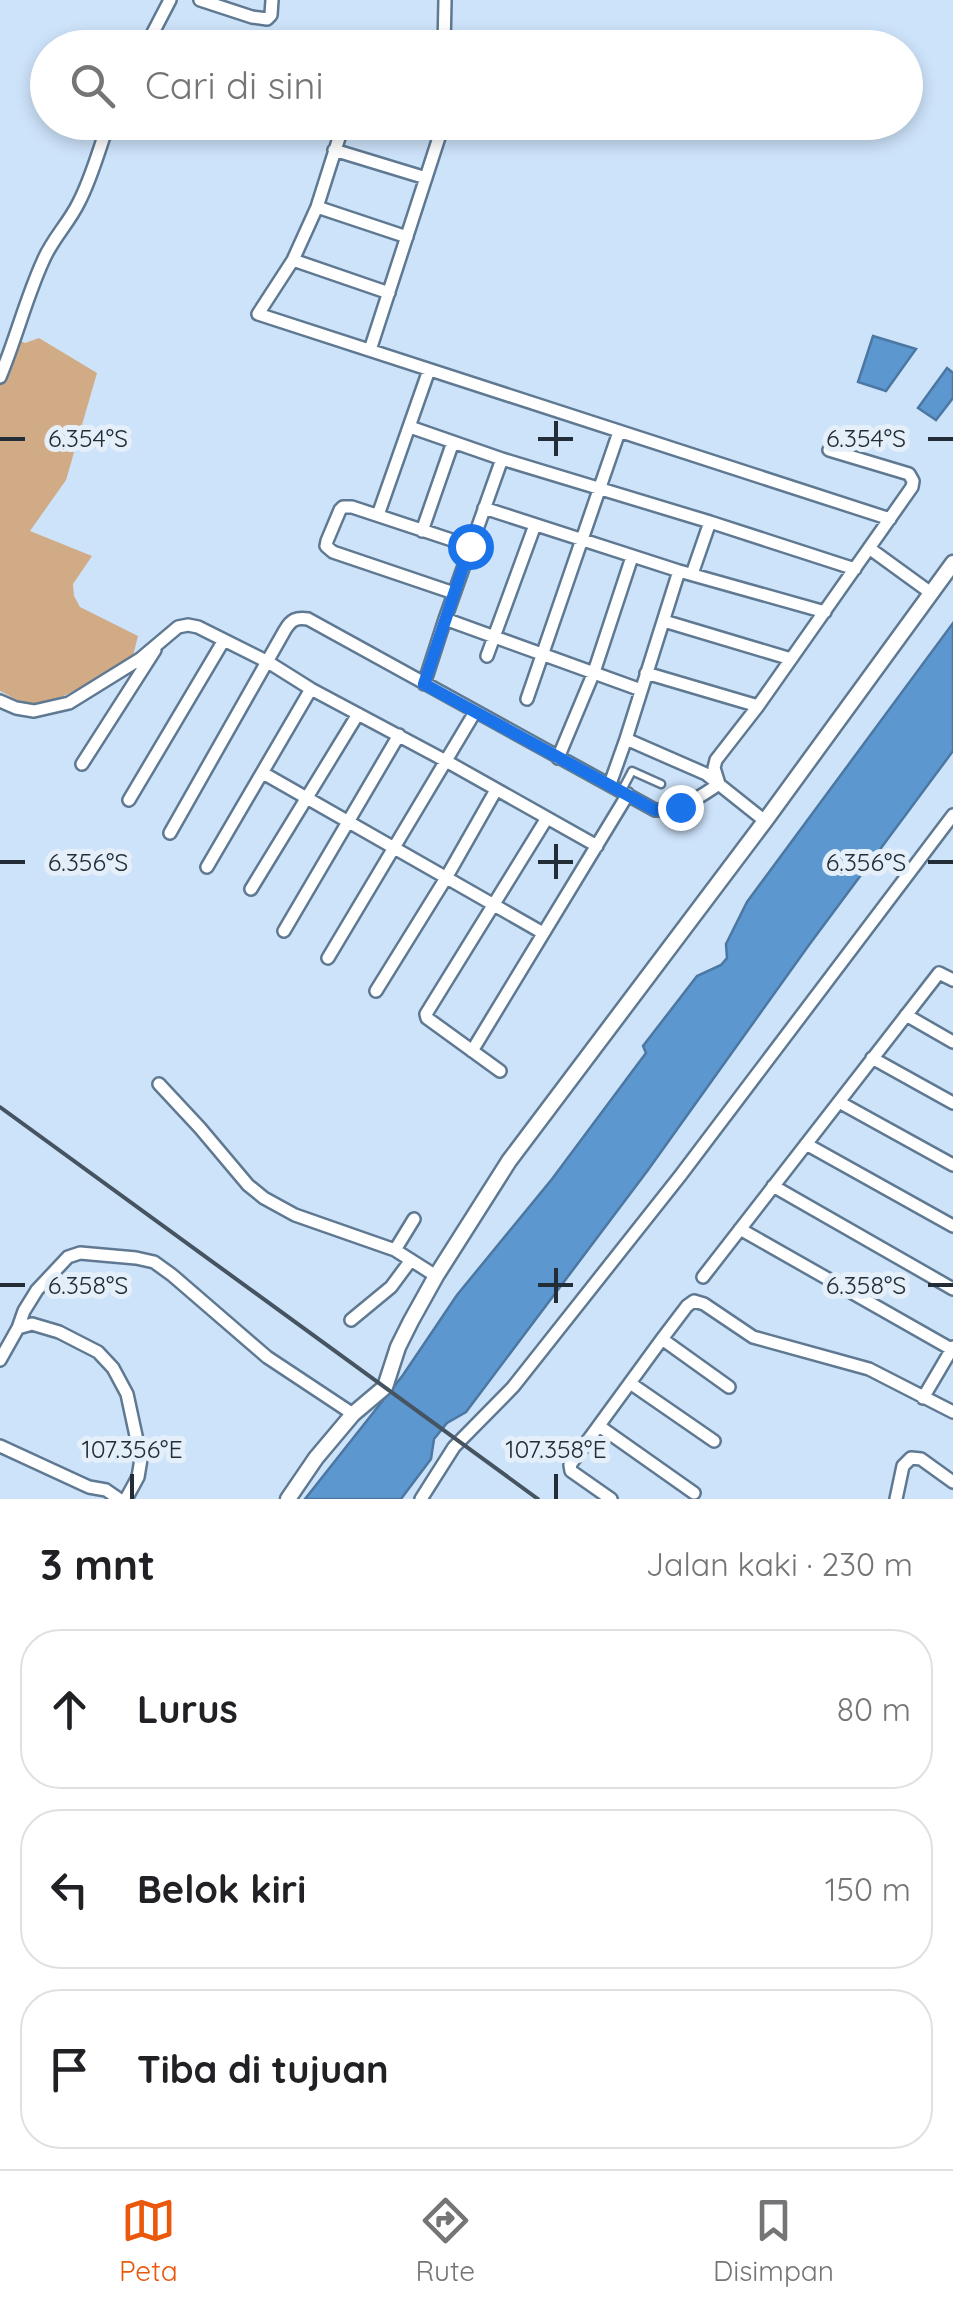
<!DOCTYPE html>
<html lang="id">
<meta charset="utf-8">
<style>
:root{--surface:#fff;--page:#f2f2f2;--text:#202124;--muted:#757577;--line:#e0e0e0;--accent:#ea580c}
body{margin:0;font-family:Quicksand,sans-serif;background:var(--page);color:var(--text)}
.stop{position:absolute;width:30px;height:30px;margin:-22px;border:8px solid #1a73e8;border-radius:50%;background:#fff}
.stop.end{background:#1a73e8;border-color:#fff;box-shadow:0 2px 10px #0008}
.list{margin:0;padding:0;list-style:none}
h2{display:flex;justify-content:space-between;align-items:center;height:130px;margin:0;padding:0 40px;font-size:42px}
h2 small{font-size:32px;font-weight:400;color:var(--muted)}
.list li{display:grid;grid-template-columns:65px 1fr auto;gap:30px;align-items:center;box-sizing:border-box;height:160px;margin:0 20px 20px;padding:0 20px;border:2px solid var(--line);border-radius:40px}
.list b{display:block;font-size:38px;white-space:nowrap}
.list em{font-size:32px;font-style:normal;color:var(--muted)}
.icon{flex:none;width:55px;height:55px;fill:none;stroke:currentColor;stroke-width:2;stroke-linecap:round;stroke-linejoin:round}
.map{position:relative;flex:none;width:953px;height:1499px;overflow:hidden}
.search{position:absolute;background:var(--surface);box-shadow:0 5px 15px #0003;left:30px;right:30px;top:30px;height:110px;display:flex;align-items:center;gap:25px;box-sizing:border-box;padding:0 35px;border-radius:55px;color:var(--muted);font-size:38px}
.sheet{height:670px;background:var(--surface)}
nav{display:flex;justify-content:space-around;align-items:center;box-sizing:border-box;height:140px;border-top:2px solid var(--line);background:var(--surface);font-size:28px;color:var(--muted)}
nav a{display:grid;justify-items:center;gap:5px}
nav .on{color:var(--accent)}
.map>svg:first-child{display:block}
</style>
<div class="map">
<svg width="953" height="1499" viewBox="0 0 953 1499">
<rect width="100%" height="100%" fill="#cde3fa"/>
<!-- green -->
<path fill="#d1ab85" d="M9,336L25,343L39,338L97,373L66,480L30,531L92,556L73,584L74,596L80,607L138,636L133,656C107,671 53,712 22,702C14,700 8,694 0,691V356Z"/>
<!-- water -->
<path fill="#5c97d0" stroke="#4b77a2" stroke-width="2.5" d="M873,336L916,349L886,391L858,382Z
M947,368L953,373V398L936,420L918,408Z
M953,623V751L809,945L648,1170L466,1412L447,1423L434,1439L431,1459L401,1499H305L403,1375L457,1295L552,1179L637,1065L646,1053L643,1046L697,976L721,965L727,958L726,944L747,902Z"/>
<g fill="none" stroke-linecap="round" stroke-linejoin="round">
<!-- service casing -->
<g stroke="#5f7992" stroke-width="11">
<path id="service" d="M622,790L632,771L661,784"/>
</g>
<!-- minor casing -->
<g stroke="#5f7992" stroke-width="16">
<path id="minor" d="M200,0L252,17L267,19L271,15L272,0
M145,48L170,0
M444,48L445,0
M344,122L317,207L293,260L258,314L890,519
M334,150L426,178
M317,207L407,237
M293,260L389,293
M370,350L444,122
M0,377C16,339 26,298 43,261C52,239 69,223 79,202C92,177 99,149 109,122
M410,427L502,459L710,522
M484,508L679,571L825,612
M378,515L429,370
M422,531L453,442
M869,548L931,593
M679,571L626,739L706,774L765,821
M692,574L710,522L855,569
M454,593L333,552L326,546L327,541L340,510L343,507H352L470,546
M445,619L641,690
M664,621L791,659
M487,656L535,525
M646,673L758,706
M424,684L445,619L502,459
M527,699L619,432
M0,701L16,708L34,711L69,703L140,659L178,627L188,625L198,627L268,662L311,689L446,761L597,846
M558,758L594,672L632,557
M82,764L155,650
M263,773L543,933
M610,784L626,739
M129,800L224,640
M170,833L285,630C291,620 296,617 308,619L655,810C681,811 698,798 719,784L714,768L716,760L758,706L912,487L913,481L909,474L829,450
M207,867L311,689
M251,889L358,714
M284,931L399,735
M328,958L475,712
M376,991L446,878L496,790
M906,1015L953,1042
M472,1051L628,794
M872,1058L953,1103
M500,1071L427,1018L426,1014L547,818
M159,1084L200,1128L248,1185L264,1198L295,1215L395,1250L436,1276
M839,1102L953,1165
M806,1144L953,1226
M773,1186L953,1289
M740,1229L953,1350
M395,1250L414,1219
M703,1277L939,973L953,980
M351,1320L391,1287L411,1260
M18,1328L24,1311L37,1290L68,1257L80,1253L136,1258L154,1262L172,1275L267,1357L353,1414
M662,1339L729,1387
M0,1360L18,1328L32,1324L59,1332L98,1352L113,1368L127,1394L141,1459L138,1477L126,1499
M630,1383L714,1441
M923,1398L953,1347
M599,1426L694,1493
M0,1446L89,1487L106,1490L119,1499
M421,1499L454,1447L513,1387L680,1176L953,815
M611,1499L571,1471L570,1465L662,1339L687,1306L694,1301L704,1304L753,1337L869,1369L953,1412
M896,1499L903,1466L911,1458L921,1459L953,1482"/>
</g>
<!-- tertiary casing -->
<g stroke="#5f7992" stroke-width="19">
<path id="tertiary" d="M288,1499L316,1458L353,1414L385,1387L398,1347L411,1321L436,1276L509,1161L765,821L953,563"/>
</g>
<!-- service -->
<use href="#service" stroke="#fff" stroke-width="6"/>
<!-- minor -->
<use href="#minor" stroke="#fff" stroke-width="11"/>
<!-- tertiary -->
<use href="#tertiary" stroke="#fff" stroke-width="14"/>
<!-- rail -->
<path stroke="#465361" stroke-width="4" d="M0,1107L538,1499"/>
</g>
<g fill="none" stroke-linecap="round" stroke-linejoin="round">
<!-- route -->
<path stroke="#1a73e8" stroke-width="12" d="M470,546L424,684L655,810L680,807"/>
</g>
<!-- ticks -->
<path fill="none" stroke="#222d38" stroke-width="4" d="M556,421V456M0,439H25M538,439H573M928,439H953M556,844V879M0,862H25M538,862H573M928,862H953M556,1268V1303M0,1285H25M538,1285H573M928,1285H953M132,1474V1499M556,1474V1499"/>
<g font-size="25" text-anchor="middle" fill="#222d38" stroke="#e4effa" stroke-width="10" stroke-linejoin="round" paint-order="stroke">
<text x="88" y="447">6.354°S</text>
<text x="866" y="447">6.354°S</text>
<text x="88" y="871">6.356°S</text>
<text x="866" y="871">6.356°S</text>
<text x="88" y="1294">6.358°S</text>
<text x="866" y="1294">6.358°S</text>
<text x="132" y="1458">107.356°E</text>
<text x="556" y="1458">107.358°E</text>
</g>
</svg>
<div class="stop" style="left:470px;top:546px"></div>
<div class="stop end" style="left:680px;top:807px"></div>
<div class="search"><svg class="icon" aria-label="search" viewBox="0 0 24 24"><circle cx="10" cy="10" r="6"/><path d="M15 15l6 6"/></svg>Cari di sini</div>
</div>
<section class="sheet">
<h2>3 mnt<small>Jalan kaki · 230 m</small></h2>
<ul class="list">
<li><svg class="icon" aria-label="ahead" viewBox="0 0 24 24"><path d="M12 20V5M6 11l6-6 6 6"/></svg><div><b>Lurus</b></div><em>80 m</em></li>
<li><svg class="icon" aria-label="left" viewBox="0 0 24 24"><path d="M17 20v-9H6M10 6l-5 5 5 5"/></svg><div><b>Belok kiri</b></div><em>150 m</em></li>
<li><svg class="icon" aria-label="arrive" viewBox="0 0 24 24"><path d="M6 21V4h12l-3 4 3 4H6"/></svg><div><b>Tiba di tujuan</b></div></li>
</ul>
</section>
<nav>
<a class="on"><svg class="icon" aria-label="map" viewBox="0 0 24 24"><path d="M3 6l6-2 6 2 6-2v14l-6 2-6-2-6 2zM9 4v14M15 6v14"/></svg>Peta</a>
<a><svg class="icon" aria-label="directions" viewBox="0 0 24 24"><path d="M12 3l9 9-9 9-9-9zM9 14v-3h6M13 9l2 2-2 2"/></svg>Rute</a>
<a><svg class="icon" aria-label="saved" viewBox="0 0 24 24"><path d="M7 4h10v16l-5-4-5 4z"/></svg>Disimpan</a>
</nav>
